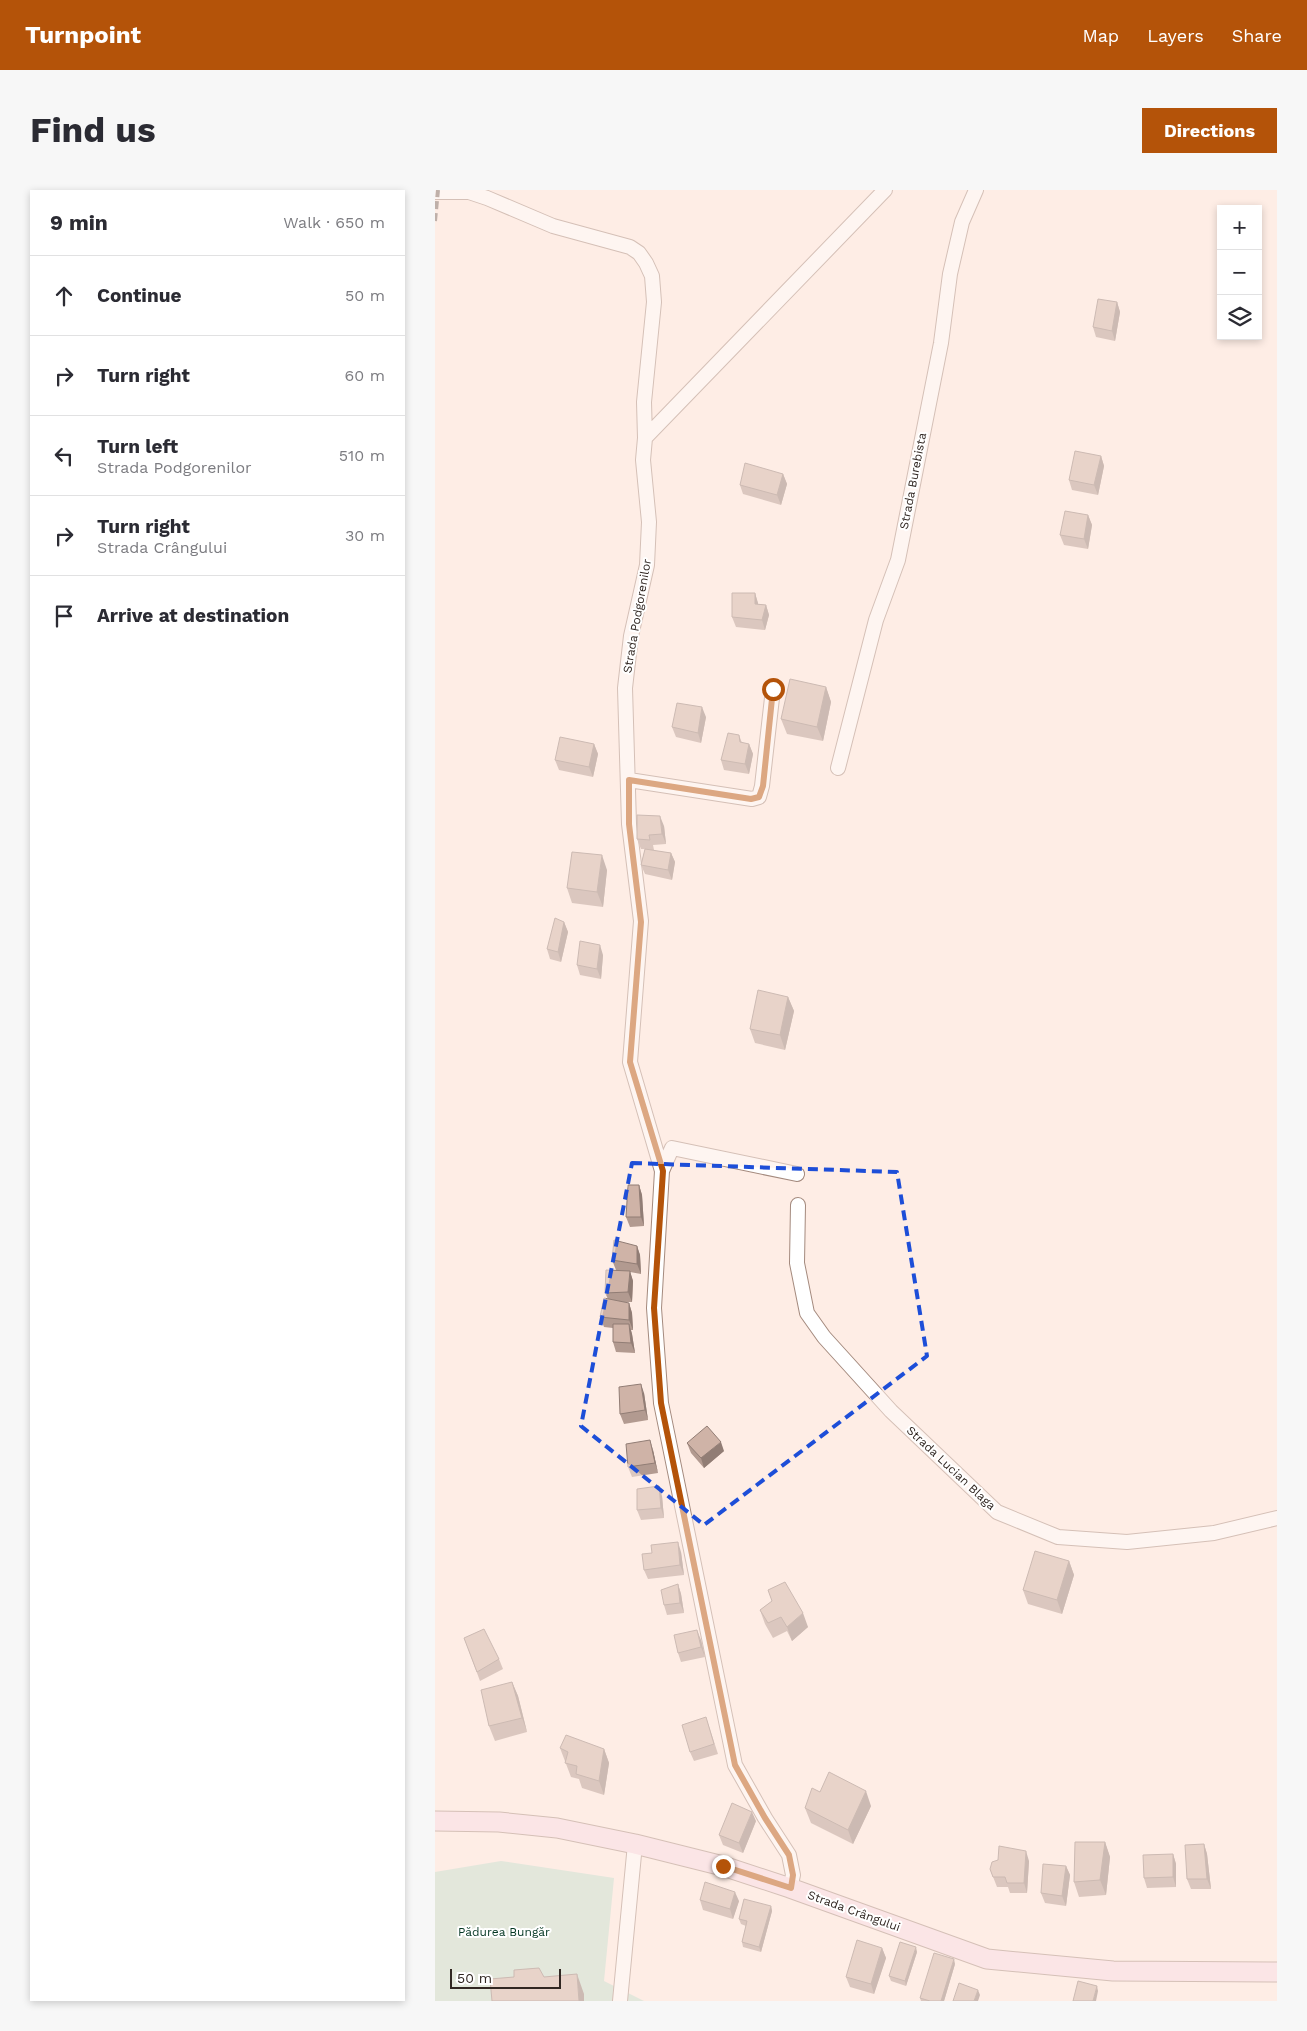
<!DOCTYPE html>
<meta charset="utf-8">
<style>
:root{--surface:#fff;--page:#f7f7f7;--text:#2b2b33;--muted:#7c7c81;--line:#e1e1e2;--accent:#b45309}
body{margin:0;font-family:"Work Sans",sans-serif;background:var(--page);color:var(--text)}
.controls{position:absolute;right:15px;top:15px;display:grid;overflow:hidden;border-radius:0px;box-shadow:0 2px 8px #0003}
.controls button{width:45px;height:45px;display:grid;place-items:center;padding:0;border:0;border-bottom:1px solid var(--line);background:var(--surface);color:var(--text);font:25px sans-serif}
.scale{position:absolute;left:15px;bottom:12px;width:111px;box-sizing:border-box;padding-left:5px;border:2px solid #312722;border-top:0;font-size:14px;line-height:18px;white-space:nowrap;color:#312722;-webkit-text-stroke:4px #fff;paint-order:stroke}
.stop{position:absolute;width:15px;height:15px;margin:-11px;border:4px solid #b45309;border-radius:50%;background:#fff}
.stop.end{background:#b45309;border-color:#fff;box-shadow:0 1px 5px #0008}
.list{margin:0;padding:0;list-style:none}
h2{display:flex;justify-content:space-between;align-items:center;height:65px;margin:0;padding:0 20px;font-size:21px}
h2 small{font-size:16px;font-weight:400;color:var(--muted)}
.list li{display:grid;grid-template-columns:32px 1fr auto;gap:15px;align-items:center;box-sizing:border-box;height:80px;padding:0 20px;border-top:1px solid var(--line)}
.list b{display:block;font-size:19px;white-space:nowrap}
.list p{margin:0;font-size:16px;white-space:nowrap;color:var(--muted)}
.list em{font-size:16px;font-style:normal;color:var(--muted)}
.icon{flex:none;width:28px;height:28px;fill:none;stroke:currentColor;stroke-width:2;stroke-linecap:round;stroke-linejoin:round}
.map{position:relative;flex:none;width:842px;height:1811px;overflow:hidden;border-radius:0px}
header{display:flex;align-items:center;gap:30px;box-sizing:border-box;height:70px;padding:0 25px;background:var(--accent);color:#fff}
header strong{font-size:24px}
nav{display:flex;gap:28px;margin-inline-start:auto;font-size:18px}
.intro{display:flex;align-items:center;justify-content:space-between;box-sizing:border-box;height:120px;padding:0 30px}
h1{margin:0;font-size:35px}
.button{padding:12px 22px;border-radius:0px;background:var(--accent);color:#fff;font-size:18px;font-weight:700}
main{display:flex;gap:30px;padding:0 30px}
aside{flex:1;background:var(--surface);border-radius:0px;box-shadow:0 2px 8px #0003}
.map>svg:first-child{display:block}
</style>
<header>
<strong>Turnpoint</strong>
<nav><a>Map</a><a>Layers</a><a>Share</a></nav>
</header>
<div class="intro"><h1>Find us</h1><a class="button">Directions</a></div>
<main>
<aside>
<h2>9 min<small>Walk · 650 m</small></h2>
<ul class="list">
<li><svg class="icon" aria-label="ahead" viewBox="0 0 24 24"><path d="M12 20V5M6 11l6-6 6 6"/></svg><div><b>Continue</b></div><em>50 m</em></li>
<li><svg class="icon" aria-label="right" viewBox="0 0 24 24"><path d="M7 20v-9h11M14 6l5 5-5 5"/></svg><div><b>Turn right</b></div><em>60 m</em></li>
<li><svg class="icon" aria-label="left" viewBox="0 0 24 24"><path d="M17 20v-9H6M10 6l-5 5 5 5"/></svg><div><b>Turn left</b><p>Strada Podgorenilor</p></div><em>510 m</em></li>
<li><svg class="icon" aria-label="right" viewBox="0 0 24 24"><path d="M7 20v-9h11M14 6l5 5-5 5"/></svg><div><b>Turn right</b><p>Strada Crângului</p></div><em>30 m</em></li>
<li><svg class="icon" aria-label="arrive" viewBox="0 0 24 24"><path d="M6 21V4h12l-3 4 3 4H6"/></svg><div><b>Arrive at destination</b></div></li>
</ul>
</aside>
<div class="map">
<svg width="842" height="1811" viewBox="0 0 842 1811">
<rect width="100%" height="100%" fill="#feede5"/>
<!-- green -->
<path fill="#c3dfcf" d="M66,1671L179,1688L169,1791L209,1811H0V1682Z"/>
<g fill="none" stroke-linecap="round" stroke-linejoin="round">
<!-- minor casing -->
<g stroke="#a48a7e" stroke-width="16">
<path id="minor" d="M0,2H34L52,8L118,36L195,57L204,63L211,73L217,86L219,112L209,212L210,248L208,270L214,332L212,375L196,446L190,498L194,634L206,731L195,872L227,981L219,1118L226,1213L300,1575L330,1628L354,1665L358,1685L355,1698
M210,248L450,0
M403,578L441,430L463,370L506,153L515,84L527,32L541,0
M194,590L317,609L324,607L327,596L338,499
M227,981L237,958L362,984
M363,1015L362,1073L372,1123L389,1147L456,1221L562,1322L623,1347L692,1352L779,1343L842,1328
M185,1811L200,1654"/>
</g>
<!-- secondary casing -->
<g stroke="#a48a7e" stroke-width="21">
<path id="secondary" d="M0,1631L64,1632L122,1638L200,1654L288,1676L355,1698L552,1769L678,1781L842,1782"/>
</g>
<!-- minor -->
<use href="#minor" stroke="#fff" stroke-width="14"/>
<!-- secondary -->
<use href="#secondary" stroke="#f9dbe7" stroke-width="19"/>
<!-- rail -->
<path stroke="#736660" stroke-width="4" stroke-dasharray="8 4" stroke-linecap="butt" d="M0,31L3,0"/>
</g>
<!-- wall -->
<path fill="#b29a90" d="M682,112L685,122L680,151L661,147L658,137Z
M666,266L669,276L663,305L637,300L634,290Z
M348,284L352,294L346,315L308,304L305,295Z
M653,325L657,335L653,359L629,355L625,345Z
M320,403L323,414L331,415L334,425L330,440L301,437L297,427Z
M391,497L396,512L388,551L352,544L346,529Z
M271,527L266,553L241,547L237,537Z
M304,545L307,553L314,554L318,564L314,584L289,580L286,570Z
M159,554L163,564L158,587L124,580L120,570Z
M229,636L231,654L218,655L219,660H214L236,663L240,672L237,690L210,684L206,675L210,659H206L202,649Z
M172,680L168,717L137,713L132,698Z
M129,732L133,742L126,772L115,769L112,759Z
M168,765L166,789L145,785L142,775Z
M353,807L359,821L350,860L320,853L315,839Z
M204,995L207,1005L209,1036L195,1037L191,1027Z
M202,1056L205,1065L206,1084L195,1082L198,1091L197,1112H188L194,1113L197,1123L198,1140H196L197,1144L200,1163L181,1162L178,1152V1138L169,1137L165,1127L173,1109L170,1103L181,1080L177,1070Z
M209,1203L213,1230L189,1234L185,1224Z
M252,1253L289,1261L269,1278L256,1263Z
M218,1260L223,1283L197,1287L193,1277Z
M227,1306L229,1328L206,1330L202,1320Z
M246,1362L249,1385L213,1389L209,1380Z
M634,1371L639,1385L627,1424L593,1414L588,1400Z
M243,1394L246,1404L249,1423L232,1425L229,1415Z
M333,1400L373,1437L357,1451L352,1441L338,1448L330,1434L325,1420L337,1411Z
M29,1448L64,1469L68,1479L45,1491Z
M266,1450L270,1467L246,1472L243,1463Z
M77,1492L83,1506L92,1542L60,1551L54,1536Z
M271,1527L283,1564L259,1571L255,1562Z
M125,1558L169,1559L174,1573L169,1605L147,1598L144,1589L136,1587Z
M385,1602L436,1616L418,1654L376,1633L370,1618Z
M321,1631L308,1663L288,1655L284,1645Z
M670,1652L675,1667L671,1705L644,1707L639,1692Z
M769,1654L772,1664L776,1699H756L752,1689Z
M738,1664L741,1674V1697L712,1698L709,1688Z
M594,1671L592,1703H575L573,1697H562L555,1679Z
M631,1676L635,1685L631,1716L610,1713L606,1703Z
M265,1710L304,1711L298,1729L268,1720Z
M336,1716L337,1721L326,1762L308,1757L307,1752L311,1736L306,1734L304,1729Z
M447,1758L451,1768L439,1804L415,1797L411,1787Z
M482,1762L471,1796L456,1791L454,1786Z
M520,1774L509,1811H486L485,1808Z"/>
<!-- shaded-wall -->
<path fill="#917d75" d="M682,112L685,122L680,151L677,141Z
M666,266L669,276L663,305L659,295Z
M348,284L352,294L346,315L342,305Z
M653,325L657,335L653,359L649,349Z
M320,403L323,413L324,424L320,414Z
M331,415L334,425L330,440L327,430Z
M391,497L396,512L388,551L382,537Z
M267,517L271,527L266,553L263,543Z
M159,554L163,564L158,587L154,577Z
M314,554L318,564L314,584L310,574Z
M225,626L229,636L231,654L227,644Z
M236,663L240,672L237,690L233,680Z
M167,665L172,680L168,717L162,702Z
M129,732L133,742L126,772L123,762Z
M165,755L168,765L166,789L162,779Z
M353,807L359,821L350,860L345,845Z
M204,995L207,1005L209,1036L206,1027Z
M202,1056L205,1065L206,1084L202,1074Z
M195,1081L198,1091L197,1112L193,1102Z
M194,1113L197,1123L198,1140L194,1130Z
M194,1134L197,1144L200,1163L196,1153Z
M206,1194L209,1203L213,1230L210,1220Z
M215,1250L218,1260L223,1283L220,1273Z
M286,1252L289,1261L269,1278L266,1268Z
M224,1296L227,1306L229,1328L226,1318Z
M243,1352L246,1362L249,1385L245,1375Z
M634,1371L639,1385L627,1424L622,1410Z
M243,1394L246,1404L249,1423L245,1413Z
M368,1423L373,1437L357,1451L352,1437Z
M262,1440L266,1450L270,1467L266,1457Z
M77,1492L83,1506L92,1542L87,1528Z
M169,1559L174,1573L169,1605L164,1591Z
M431,1601L436,1616L418,1654L413,1640Z
M317,1622L321,1631L308,1663L304,1653Z
M670,1652L675,1667L671,1705L665,1690Z
M769,1654L772,1664L776,1699L772,1689Z
M591,1661L594,1671L592,1703L589,1693Z
M738,1664L741,1674V1697L738,1687Z
M631,1676L635,1685L631,1716L627,1706Z
M300,1702L304,1711L298,1729L295,1719Z
M336,1716L337,1721L326,1762L324,1757Z
M481,1757L482,1762L471,1796L470,1791Z
M447,1758L451,1768L439,1804L436,1794Z
M519,1769L520,1774L509,1811H506Z
M142,1784L149,1804V1811H144Z
M662,1796L663,1801L661,1811H658Z
M543,1800L545,1805L543,1811H539Z"/>
<!-- building -->
<path fill="#cfb3a7" stroke="#917d75" d="M663,109L682,112L677,141L658,137Z
M640,261L666,266L659,295L634,290Z
M310,273L348,284L342,305L305,295Z
M630,321L653,325L649,349L625,345Z
M297,403H320V414L331,415L327,430L297,427Z
M355,489L391,497L382,537L346,529Z
M242,513L267,517L263,543L237,537Z
M293,543L304,545L305,552L314,554L310,574L286,570Z
M125,547L159,554L154,577L120,570Z
M202,625L225,626L227,644L214,645L215,650L202,649Z
M210,659L236,663L233,680L206,675Z
M137,662L167,665L162,702L132,698Z
M120,728L129,732L123,762L112,759Z
M145,751L165,755L162,779L142,775Z
M323,800L353,807L345,845L315,839Z
M193,995H204L206,1027H191Z
M179,1050L202,1056V1074L177,1070Z
M171,1080L195,1081L193,1102L170,1103Z
M169,1108L194,1113V1130L165,1127Z
M178,1134H194L196,1153L178,1152Z
M206,1194L210,1220L185,1224L184,1197Z
M272,1236L286,1252L266,1268L252,1253Z
M215,1250L220,1273L193,1277L191,1254Z
M224,1296L226,1318L202,1320V1299Z
M243,1352L245,1375L209,1380L207,1364L217,1363L216,1355Z
M600,1361L634,1371L622,1410L588,1400Z
M350,1392L368,1423L352,1437L346,1427L333,1433L325,1420L337,1411L333,1400Z
M243,1394L245,1413L229,1415L226,1400Z
M49,1439L64,1469L42,1482L29,1448Z
M262,1440L266,1457L243,1463L239,1445Z
M77,1492L87,1528L54,1536L46,1500Z
M271,1527L279,1554L255,1562L247,1535Z
M131,1545L169,1559L164,1591L141,1584L142,1576L130,1573L133,1562L125,1558Z
M394,1582L431,1601L413,1640L370,1618L377,1598L385,1602Z
M297,1613L317,1622L304,1653L284,1645Z
M640,1652H670L665,1690L639,1692Z
M769,1654L772,1689H752L750,1655Z
M564,1656L591,1661L589,1693H572L570,1687H558L555,1679L557,1672L563,1670Z
M738,1664V1687L709,1688L708,1665Z
M608,1674L631,1676L627,1706L606,1703Z
M270,1692L300,1702L295,1719L265,1710Z
M309,1709L336,1716L324,1757L307,1752L312,1731L304,1729Z
M422,1750L447,1758L436,1794L411,1787Z
M465,1752L481,1757L470,1791L454,1786Z
M499,1763L519,1769L506,1811H495L485,1808Z
M104,1778L109,1787L142,1784L144,1811H57L55,1789L79,1787V1780Z
M643,1791L662,1796L658,1811H638Z
M524,1793L543,1800L539,1811H518Z"/>
<g fill="none" stroke-linecap="round" stroke-linejoin="round">
<!-- route -->
<path stroke="#b45309" stroke-width="6" d="M288,1676L356,1698L358,1685L354,1665L330,1628L300,1575L226,1213L219,1118L228,981L195,872L206,732L194,634V590L316,609L324,607L328,596L338,499"/>
</g>
<!-- marked area -->
<path d="M0 0H842V1811H0ZM197,973L462,982L492,1166L269,1335L146,1236Z" fill="#feede5" fill-opacity=".55" fill-rule="evenodd"/>
<path fill="none" stroke="#1d4ed8" stroke-width="4" stroke-dasharray="10 6" stroke-linejoin="round" d="M197,973L462,982L492,1166L269,1335L146,1236Z"/>
<g text-anchor="middle" dominant-baseline="central" stroke-width="4" stroke-linejoin="round" paint-order="stroke">
<!-- street labels -->
<g font-size="12" fill="#312722" stroke="#fff">
<text transform="translate(478 291) rotate(-79)">Strada Burebista</text>
<text transform="translate(202 426) rotate(-80)">Strada Podgorenilor</text>
<text transform="translate(516 1278) rotate(43)">Strada Lucian Blaga</text>
<text transform="translate(419 1721) rotate(20)">Strada Crângului</text>
</g>
<!-- park labels -->
<g font-size="12" fill="#043723" stroke="#fff">
<text x="69" y="1742">Pădurea Bungăr</text>
</g>
</g>
</svg>
<div class="controls">
<button>+</button>
<button>−</button>
<button><svg class="icon" aria-label="layers" viewBox="0 0 24 24"><path d="M12 4l9 5-9 5-9-5zM3 14l9 5 9-5"/></svg></button>
</div>
<div class="scale">50 m</div>
<div class="stop" style="left:338px;top:499px"></div>
<div class="stop end" style="left:288px;top:1676px"></div>
</div>
</main>
